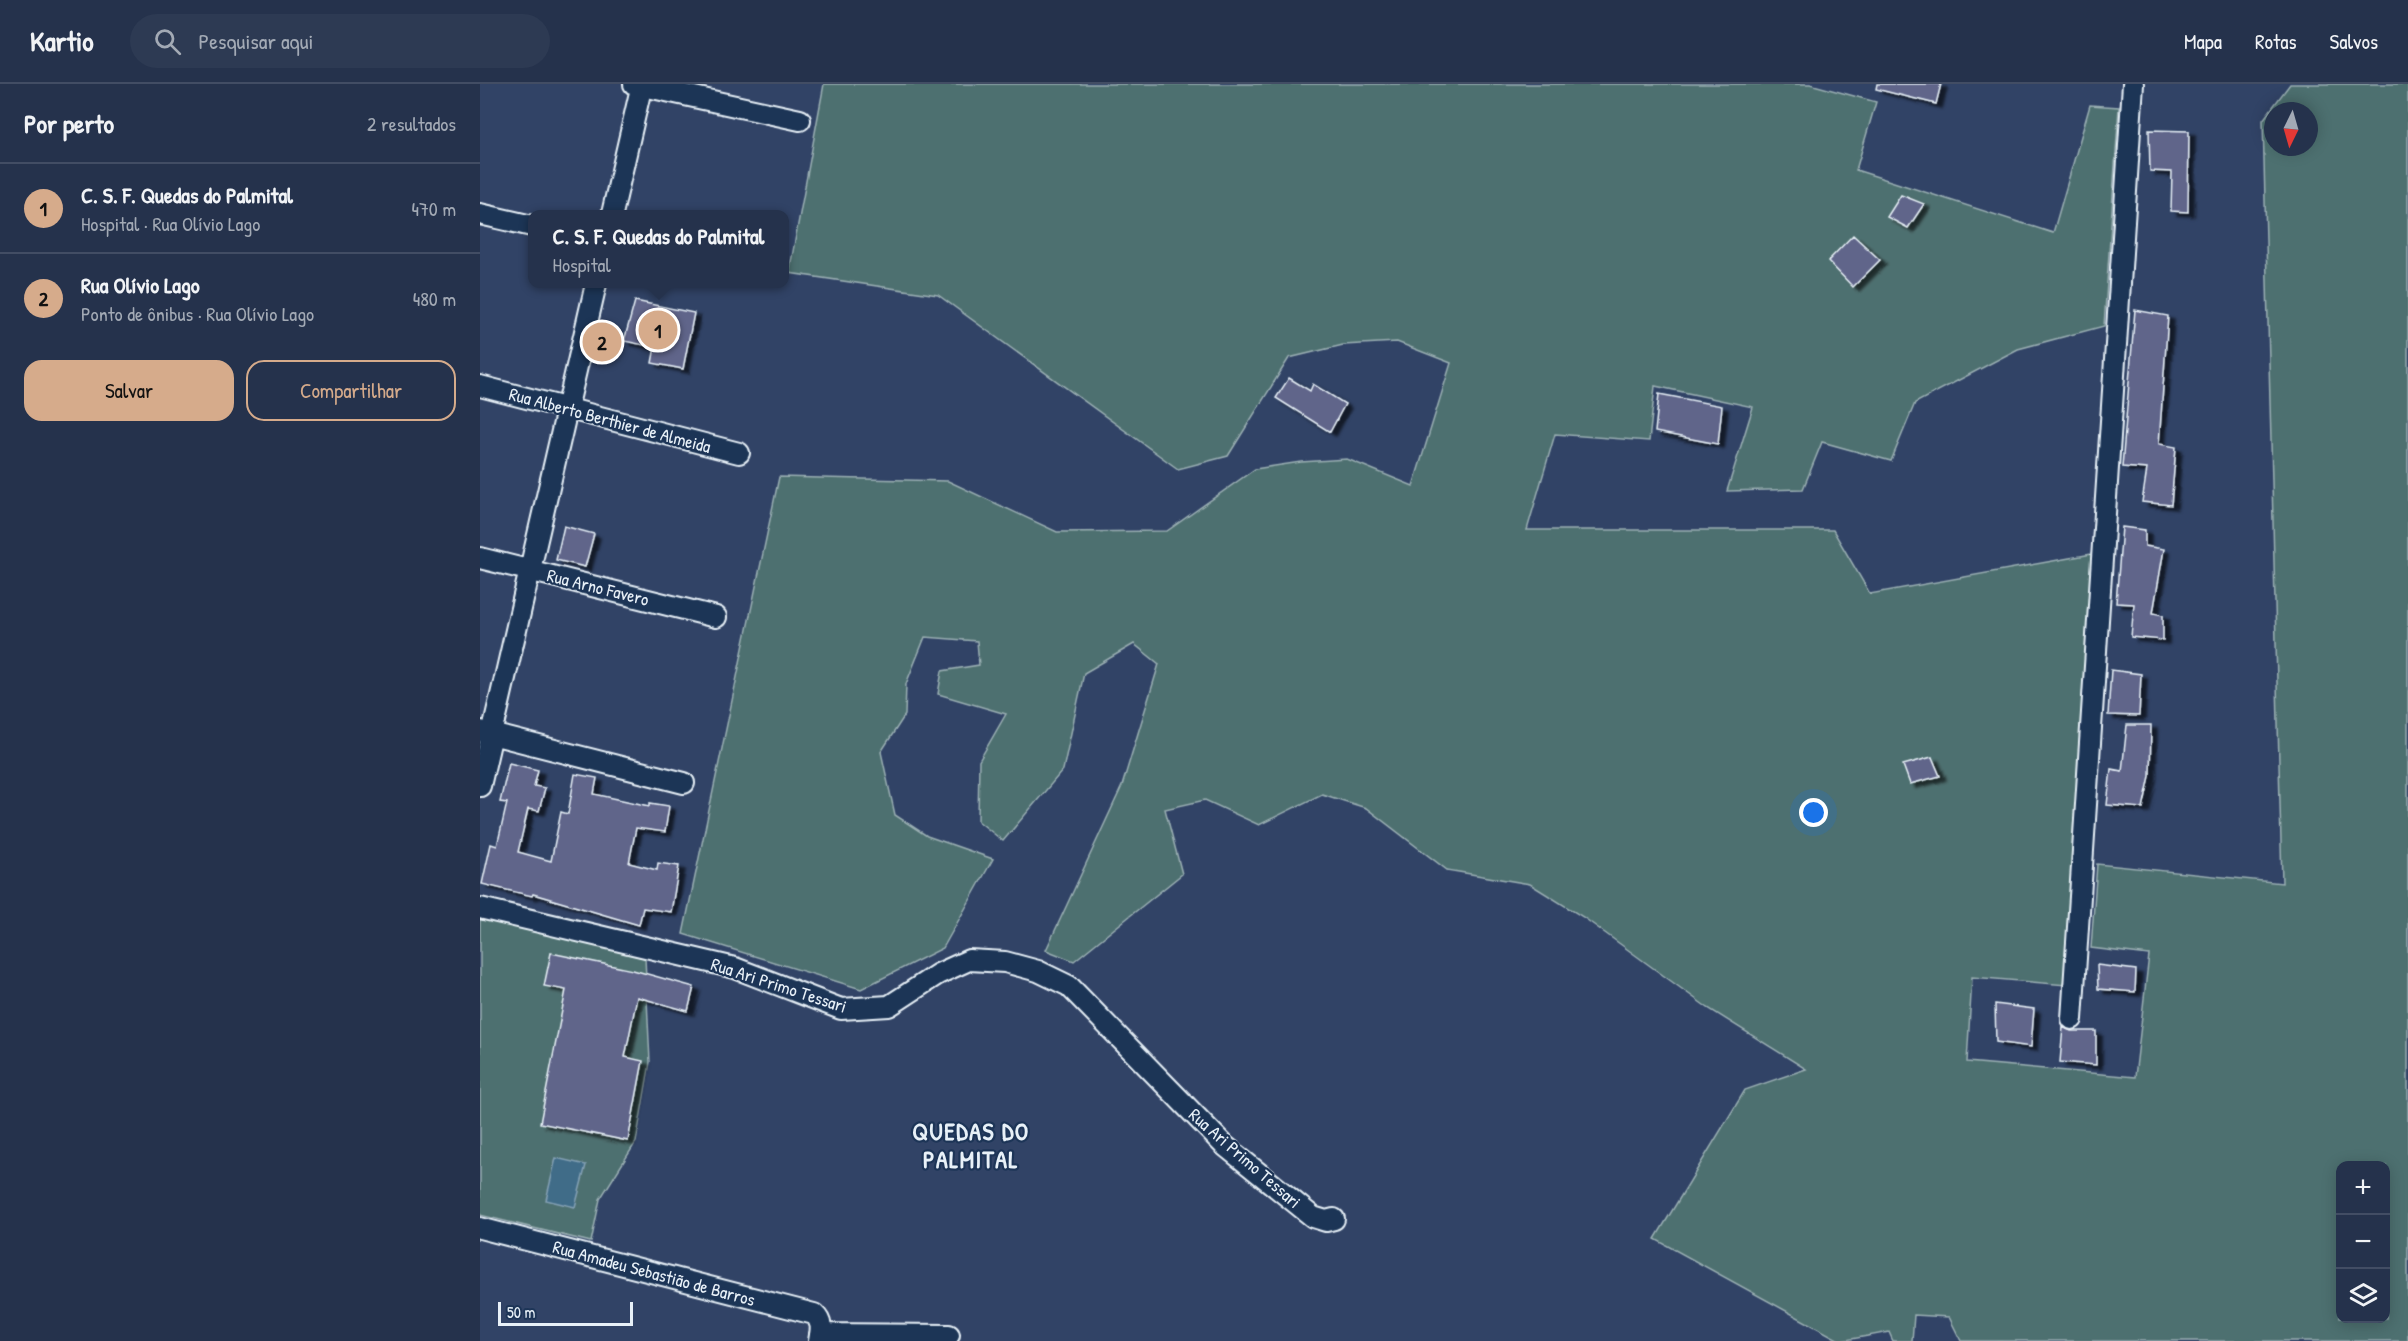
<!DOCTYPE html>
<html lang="pt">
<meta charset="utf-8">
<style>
:root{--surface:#25324c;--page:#2d3a53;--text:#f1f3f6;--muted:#a3aab5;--line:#424d64;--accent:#d6ab8b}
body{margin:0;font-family:"Patrick Hand",sans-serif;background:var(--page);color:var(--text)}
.controls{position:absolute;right:18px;bottom:18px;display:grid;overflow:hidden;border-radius:12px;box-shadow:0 3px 15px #0003}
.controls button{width:54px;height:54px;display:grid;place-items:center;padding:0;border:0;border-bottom:2px solid var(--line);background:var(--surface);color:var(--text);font:30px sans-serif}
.compass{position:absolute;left:1784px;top:18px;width:54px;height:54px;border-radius:50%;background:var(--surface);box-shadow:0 3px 15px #0003;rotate:185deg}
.scale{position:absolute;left:18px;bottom:15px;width:135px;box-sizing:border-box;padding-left:6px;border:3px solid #e8f1f8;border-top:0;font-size:16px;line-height:21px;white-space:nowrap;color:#e8f1f8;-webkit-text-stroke:4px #1d3557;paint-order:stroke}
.you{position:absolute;left:1334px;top:729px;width:21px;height:21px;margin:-15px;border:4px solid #fff;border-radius:50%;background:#1a73e8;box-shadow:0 0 0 9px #1a73e833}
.badge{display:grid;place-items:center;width:39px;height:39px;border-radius:50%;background:var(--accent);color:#111;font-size:20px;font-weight:700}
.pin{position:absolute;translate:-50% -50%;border:3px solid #fff;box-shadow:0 2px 6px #0006}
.popup{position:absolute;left:48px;top:126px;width:261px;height:78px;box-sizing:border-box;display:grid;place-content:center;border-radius:12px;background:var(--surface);filter:drop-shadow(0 2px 4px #0005);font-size:20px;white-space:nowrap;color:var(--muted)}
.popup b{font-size:22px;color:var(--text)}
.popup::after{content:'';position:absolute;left:50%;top:100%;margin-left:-12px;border:12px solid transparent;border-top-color:var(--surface)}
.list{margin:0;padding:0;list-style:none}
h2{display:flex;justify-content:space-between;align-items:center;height:78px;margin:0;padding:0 24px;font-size:26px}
h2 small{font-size:20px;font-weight:400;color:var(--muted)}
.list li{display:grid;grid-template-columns:39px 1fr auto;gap:18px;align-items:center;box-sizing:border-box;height:90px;padding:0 24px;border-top:2px solid var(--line)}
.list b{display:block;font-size:22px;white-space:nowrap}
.list p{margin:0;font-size:20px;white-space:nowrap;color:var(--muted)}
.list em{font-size:20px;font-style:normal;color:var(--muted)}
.actions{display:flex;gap:12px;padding:18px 24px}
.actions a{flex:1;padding:14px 0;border:2px solid var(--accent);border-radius:18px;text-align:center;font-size:21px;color:var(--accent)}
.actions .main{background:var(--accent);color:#111}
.icon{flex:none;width:33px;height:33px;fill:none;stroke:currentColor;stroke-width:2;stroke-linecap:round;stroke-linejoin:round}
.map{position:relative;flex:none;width:1928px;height:1257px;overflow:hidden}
header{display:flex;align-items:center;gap:36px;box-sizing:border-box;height:84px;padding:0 30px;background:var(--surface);border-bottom:2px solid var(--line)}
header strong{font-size:28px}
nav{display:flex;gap:33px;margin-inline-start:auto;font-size:21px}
.search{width:420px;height:54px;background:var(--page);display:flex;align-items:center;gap:15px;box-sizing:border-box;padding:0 21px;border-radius:33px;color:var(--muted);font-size:22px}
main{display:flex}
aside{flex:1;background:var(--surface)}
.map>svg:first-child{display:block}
</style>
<header>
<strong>Kartio</strong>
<div class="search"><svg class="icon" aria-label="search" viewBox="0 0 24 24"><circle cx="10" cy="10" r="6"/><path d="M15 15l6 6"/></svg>Pesquisar aqui</div>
<nav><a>Mapa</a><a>Rotas</a><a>Salvos</a></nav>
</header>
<main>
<aside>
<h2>Por perto<small>2 resultados</small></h2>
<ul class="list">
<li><span class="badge">1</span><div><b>C. S. F. Quedas do Palmital</b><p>Hospital · Rua Olívio Lago</p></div><em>470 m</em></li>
<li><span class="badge">2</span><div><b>Rua Olívio Lago</b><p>Ponto de ônibus · Rua Olívio Lago</p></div><em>480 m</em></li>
</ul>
<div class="actions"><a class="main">Salvar</a><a>Compartilhar</a></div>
</aside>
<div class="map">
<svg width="1928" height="1257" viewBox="0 0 1928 1257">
<defs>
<filter id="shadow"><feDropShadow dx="6" dy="4" stdDeviation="1.5" flood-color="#0009"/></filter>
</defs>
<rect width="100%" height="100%" fill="#314366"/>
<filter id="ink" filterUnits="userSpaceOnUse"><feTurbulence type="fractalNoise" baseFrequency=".0167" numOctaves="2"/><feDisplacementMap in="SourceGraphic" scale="12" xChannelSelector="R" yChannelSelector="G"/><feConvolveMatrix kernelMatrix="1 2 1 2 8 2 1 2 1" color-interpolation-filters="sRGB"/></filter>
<g filter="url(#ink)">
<!-- green -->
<path fill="#4e6f6f" stroke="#9bb0b4" stroke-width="1.5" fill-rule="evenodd" d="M344,0H1330L1396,18L1376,86L1573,149L1610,21L1639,23L1624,242L1538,265L1435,319L1411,377L1342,358L1323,405L1247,407L1273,323L1175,302L1169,357L1075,350L1047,446H1353L1390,510L1612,470L1587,901L1492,893L1487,978L1655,993L1669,871L1611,864L1617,780L1802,799L1783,36L1810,0H1928V1257H1481L1469,1233L1434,1231L1432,1257H1413L1409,1248L1361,1257L1175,1155L1265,1006L1326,985L1228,924L1103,833L1050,800L967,786L886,724L842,710L779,741L725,716L685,725L702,790L594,877L566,866L642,702L679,580L654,560L604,589L583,686L523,757L498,737L499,677L526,630L458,610L462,587L499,581L497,557L445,553L426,600L425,631L401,668L415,731L447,752L513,775L463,864L381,905L203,850L299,393L468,397L577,448L687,447L775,385L821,378L867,375L933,402L971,279L917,258L863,261L809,274L748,372L698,385L458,211L309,189ZM1793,27H1829V63H1793ZM1860,1082H1906V1234H1860Z
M0,833L165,874L170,978L156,1058L120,1115L111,1158L0,1131Z"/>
<!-- water -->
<path fill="#416c88" stroke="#84a1b5" stroke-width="1.5" d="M76,1074L106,1081L95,1123L66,1116Z"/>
<!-- building -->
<path fill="#61658a" stroke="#e8f1f8" stroke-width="1.5" filter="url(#shadow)" d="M1397,0H1461L1456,20L1396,5Z
M1669,46L1709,47L1708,128L1691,127L1692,88L1670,87Z
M1421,111L1444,120L1428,144L1407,133Z
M1373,151L1400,176L1373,203L1348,177Z
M155,217L214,229L203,285L172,279L175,263L144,257Z
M1655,226L1688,232L1679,360L1696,363L1691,421L1662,418L1667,385L1642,383Z
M809,294L830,307L833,300L865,320L850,348L796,314Z
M1179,310L1242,322L1238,360L1175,348Z
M84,442L114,450L105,483L76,476Z
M1642,443L1665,446V462L1684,465L1673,529L1683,531V556L1651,553L1654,520L1636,519Z
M1631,586L1661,590L1659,632L1628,631Z
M1647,641H1671L1670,692L1663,724L1627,721L1631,685L1642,687Z
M1452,673L1460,692L1430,700L1423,681Z
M29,679L58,686L54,702L65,704L59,727L48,725L38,768L71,777L81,728L88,730L95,690L117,694L114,710L170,722V719L189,722L185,748L156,744L149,779L177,786L178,779L199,782L191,828L163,824L159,841L53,810L52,812L2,800L11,760L17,762L27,719L20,718Z
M71,869L153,886L214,903L208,927L157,913L145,973L163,977L148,1057L60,1039L86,906L64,902Z
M1617,881L1656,886L1655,908L1618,905Z
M1515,920L1554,925L1551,963L1516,958Z
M1583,943L1591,947H1616V981L1580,978Z"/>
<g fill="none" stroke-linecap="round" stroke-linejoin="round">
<!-- minor casing -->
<g stroke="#e8f1f8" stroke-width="24">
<path id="minor" d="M154,0L320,36
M0,130L52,142
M132,130L162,0
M0,302L259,369
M0,474L236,533
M0,647L204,699
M0,702L116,200
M0,824L255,884L361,925L409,922L458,890L489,876L525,878L558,887L589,902L744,1061L833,1133L846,1137L854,1135
M1592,935L1653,0
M0,1144L334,1230C343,1238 341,1246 339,1257
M340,1250L469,1251"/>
</g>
<!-- minor -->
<use href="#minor" stroke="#1d3557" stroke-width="20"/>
</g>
</g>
<g text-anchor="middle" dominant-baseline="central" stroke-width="4.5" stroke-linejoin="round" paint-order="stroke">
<!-- street labels -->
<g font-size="18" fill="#e8f1f8" stroke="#1d3557">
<text transform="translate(130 336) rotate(15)">Rua Alberto Berthier de Almeida</text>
<text transform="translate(118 503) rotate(14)">Rua Arno Favero</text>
<text transform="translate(299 901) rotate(18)">Rua Ari Primo Tessari</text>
<text transform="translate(765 1074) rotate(41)">Rua Ari Primo Tessari</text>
<text transform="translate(174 1189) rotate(15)">Rua Amadeu Sebastião de Barros</text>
</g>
<!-- district labels -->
<g font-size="24" font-weight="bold" letter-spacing="1.5" fill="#e8f1f8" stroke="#1d3557">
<text x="491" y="1047">QUEDAS DO<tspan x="491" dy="28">PALMITAL</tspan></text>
</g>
</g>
</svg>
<div class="controls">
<button>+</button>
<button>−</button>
<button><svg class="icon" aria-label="layers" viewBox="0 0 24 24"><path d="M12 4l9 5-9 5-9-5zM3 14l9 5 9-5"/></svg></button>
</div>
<svg class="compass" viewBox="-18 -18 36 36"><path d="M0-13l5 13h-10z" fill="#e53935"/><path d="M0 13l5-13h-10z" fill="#a3aab5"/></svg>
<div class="scale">50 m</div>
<div class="you"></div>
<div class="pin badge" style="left:178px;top:246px">1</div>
<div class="popup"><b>C. S. F. Quedas do Palmital</b>Hospital</div>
<div class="pin badge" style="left:122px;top:258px">2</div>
</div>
</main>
